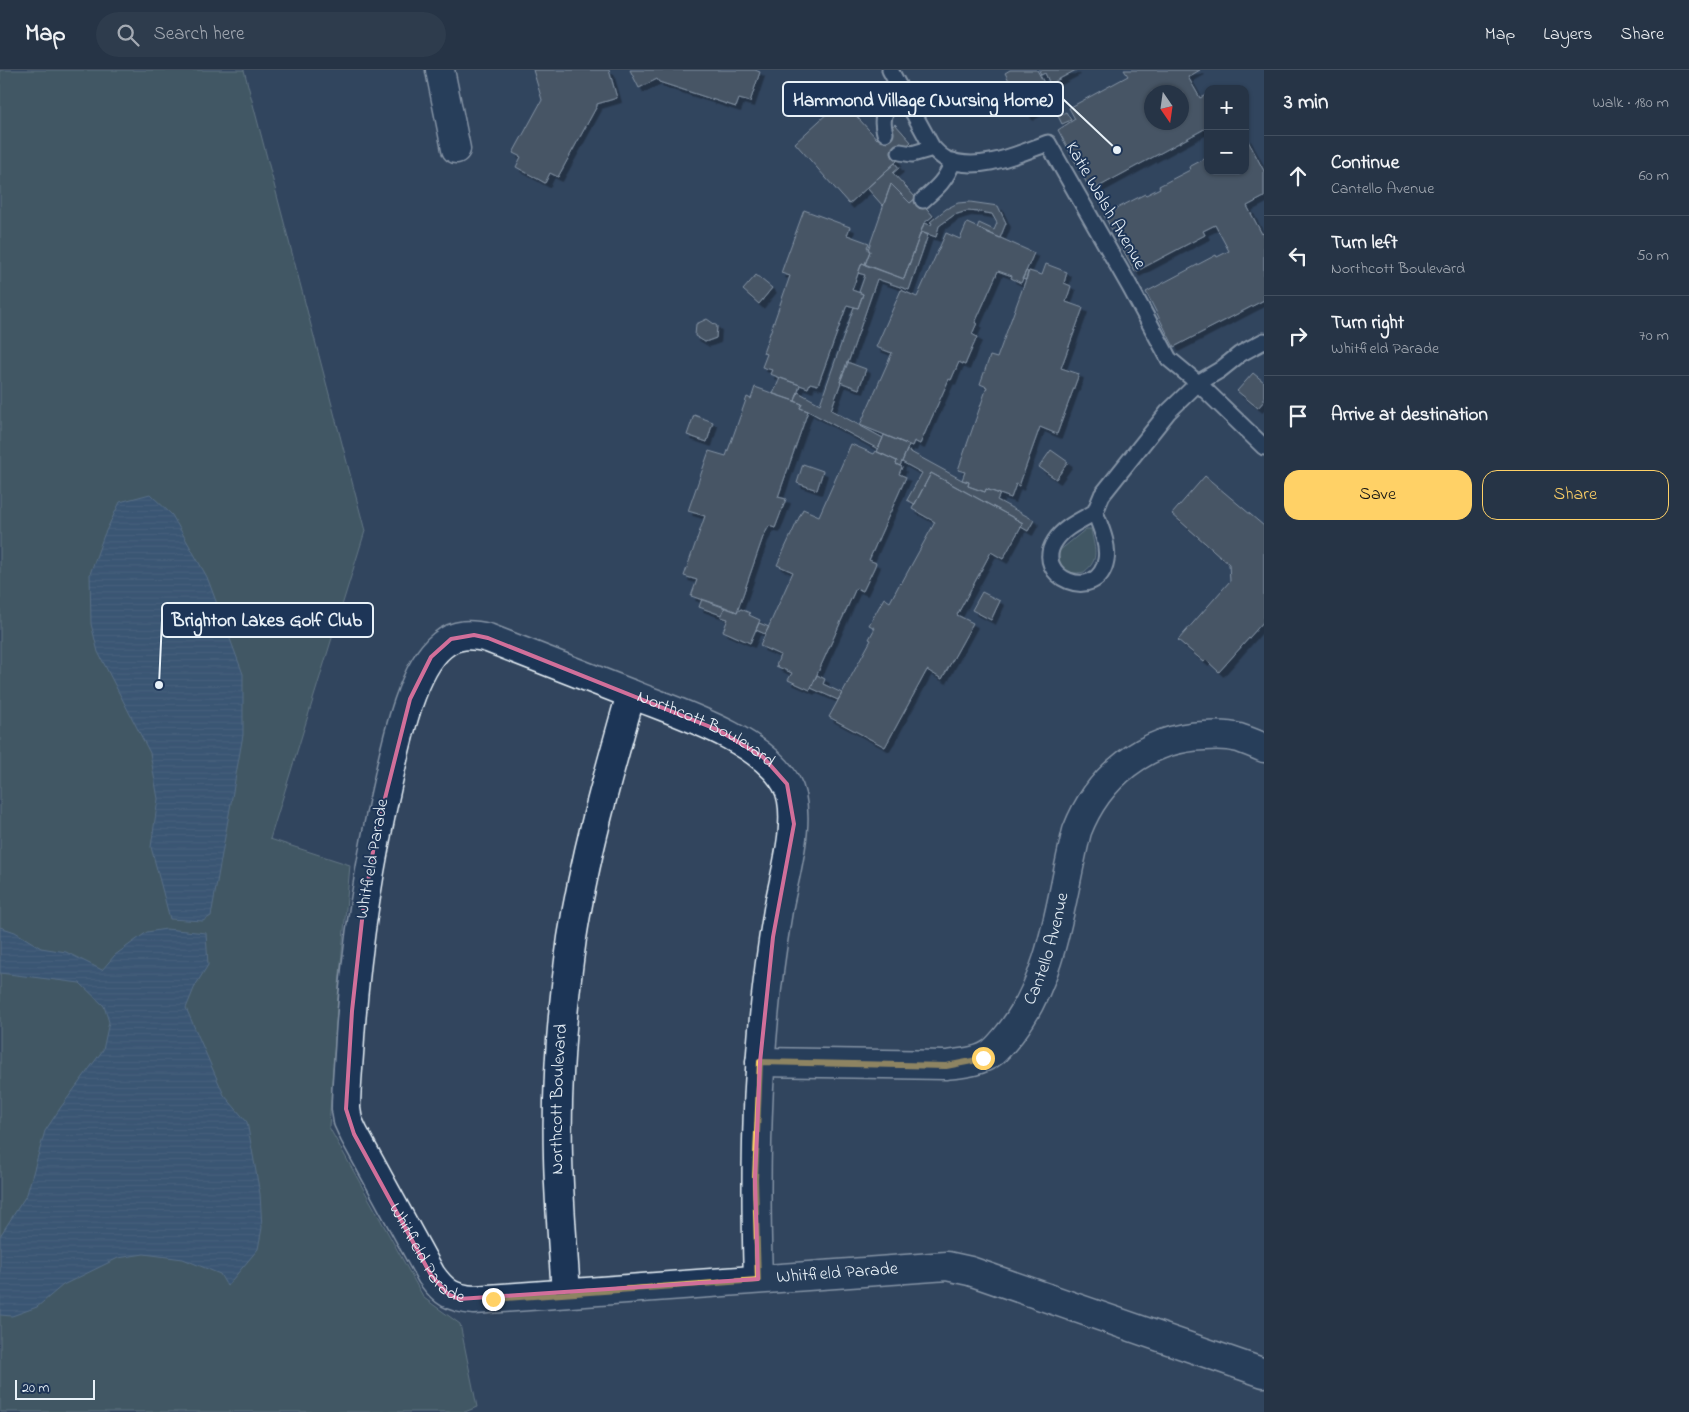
<!DOCTYPE html>
<meta charset="utf-8">
<style>
:root{--surface:#263446;--page:#2e3c4d;--text:#f1f3f6;--muted:#a4aab3;--line:#424f5f;--accent:#ffd166}
body{margin:0;font-family:"Indie Flower",sans-serif;background:var(--page);color:var(--text)}
.controls{position:absolute;right:15px;top:15px;display:grid;overflow:hidden;border-radius:10px;box-shadow:0 1px 4px #0004}
.controls button{width:45px;height:45px;display:grid;place-items:center;padding:0;border:0;border-bottom:1px solid var(--line);background:var(--surface);color:var(--text);font:25px sans-serif}
.compass{position:absolute;left:1144px;top:15px;width:45px;height:45px;border-radius:50%;background:var(--surface);box-shadow:0 1px 4px #0004;rotate:167deg}
.scale{position:absolute;left:15px;bottom:12px;width:80px;box-sizing:border-box;padding-left:5px;border:2px solid #e8f1f8;border-top:0;font-size:14px;line-height:18px;white-space:nowrap;color:#e8f1f8;-webkit-text-stroke:4px #1d3557;paint-order:stroke}
.stop{position:absolute;width:15px;height:15px;margin:-11px;border:4px solid #ffd166;border-radius:50%;background:#fff}
.stop.end{background:#ffd166;border-color:#fff;box-shadow:0 1px 5px #0008}
.list{margin:0;padding:0;list-style:none}
h2{display:flex;justify-content:space-between;align-items:center;height:65px;margin:0;padding:0 20px;font-size:21px}
h2 small{font-size:16px;font-weight:400;color:var(--muted)}
.list li{display:grid;grid-template-columns:32px 1fr auto;gap:15px;align-items:center;box-sizing:border-box;height:80px;padding:0 20px;border-top:1px solid var(--line)}
.list b{display:block;font-size:19px;white-space:nowrap}
.list p{margin:0;font-size:16px;white-space:nowrap;color:var(--muted)}
.list em{font-size:16px;font-style:normal;color:var(--muted)}
.actions{display:flex;gap:10px;padding:15px 20px}
.actions a{flex:1;padding:11px 0;border:1px solid var(--accent);border-radius:15px;text-align:center;font-size:18px;color:var(--accent)}
.actions .main{background:var(--accent);color:#111}
.icon{flex:none;width:28px;height:28px;fill:none;stroke:currentColor;stroke-width:2;stroke-linecap:round;stroke-linejoin:round}
.map{position:relative;flex:none;width:1264px;height:1342px;overflow:hidden}
header{display:flex;align-items:center;gap:30px;box-sizing:border-box;height:70px;padding:0 25px;background:var(--surface);border-bottom:1px solid var(--line)}
header strong{font-size:24px}
nav{display:flex;gap:28px;margin-inline-start:auto;font-size:18px}
.search{width:350px;height:45px;background:var(--page);display:flex;align-items:center;gap:12px;box-sizing:border-box;padding:0 18px;border-radius:28px;color:var(--muted);font-size:19px}
main{display:flex}
aside{flex:1;background:var(--surface)}
.map>svg:first-child{display:block}
</style>
<header>
<strong>Map</strong>
<div class="search"><svg class="icon" aria-label="search" viewBox="0 0 24 24"><circle cx="10" cy="10" r="6"/><path d="M15 15l6 6"/></svg>Search here</div>
<nav><a>Map</a><a>Layers</a><a>Share</a></nav>
</header>
<main>
<div class="map">
<svg width="1264" height="1342" viewBox="0 0 1264 1342">
<defs>
<pattern id="water-rules" width="6" height="5" patternUnits="userSpaceOnUse" patternTransform="scale(1.25)"><rect width="6" height="5" fill="#456a8d"/><path d="M0 2.5h6" fill="none" stroke="#60809e"/></pattern>
<filter id="shadow"><feDropShadow dx="4.5" dy="4.5" stdDeviation="0" flood-color="#0009"/></filter>
</defs>
<rect width="100%" height="100%" fill="#32455e"/>
<filter id="ink" filterUnits="userSpaceOnUse"><feTurbulence type="fractalNoise" baseFrequency=".02" numOctaves="2"/><feDisplacementMap in="SourceGraphic" scale="10" xChannelSelector="R" yChannelSelector="G"/><feConvolveMatrix kernelMatrix="1 2 1 2 8 2 1 2 1" color-interpolation-filters="sRGB"/></filter>
<g filter="url(#ink)">
<!-- green -->
<path fill="#546e6b" stroke="#9eb0b2" d="M0,0H244L365,461L270,769L350,795L338,926L329,1057L424,1228L460,1254L477,1337L465,1342H0Z
M1086,459H1091C1094,478 1101,489 1084,502C1066,506 1058,498 1059,481Z"/>
<!-- water -->
<path fill="url(#water-rules)" stroke="#86a0b8" d="M150,424L172,445L207,507L243,604V665L211,846L203,851L170,849L151,777L158,729L150,683L98,582L91,554L90,504L104,465L120,432Z
M0,857L15,862L41,878L66,882L102,900L115,885L147,862L166,859L206,863L208,895L195,916L186,938L224,1025L247,1052L260,1124L262,1158L258,1179L227,1216L220,1204L183,1189L144,1184L118,1188L63,1215L37,1237L12,1246L0,1245V1166L27,1124L45,1061L61,1037L103,980L109,952L104,936L80,913L0,903Z"/>
<!-- building -->
<path fill="#62696e" stroke="#e8f1f8" fill-rule="evenodd" filter="url(#shadow)" d="M533,0H609L617,28L597,34V36L558,107L550,103L545,113L516,97L521,87L513,83L542,30Z
M630,0H755L760,2L750,32L739,29L736,37L659,12L657,9L639,18Z
M1010,0H1037L1054,31L1028,46L1024,38L1019,41L1009,23L1014,20L1005,3Z
M1039,0H1076L1050,14L1045,3L1041,5Z
M1124,0H1200L1188,7L1200,28L1208,24V57L1091,121L1058,60L1075,49L1069,38L1128,6ZM1152,22H1182V52H1152Z
M842,30L877,69L895,54L911,72L894,87L897,91L849,134L795,73Z
M1066,42L1071,50L1062,54L1058,46Z
M1246,67L1264,101V127L1247,136L1262,164L1264,162V230L1174,277L1146,222L1216,185L1217,187L1229,181L1215,155L1203,161L1205,165L1135,202L1104,145L1145,124L1146,125L1160,118L1159,116L1190,100L1189,97L1208,87V101H1245Z
M895,93L899,98L893,103L916,128L910,133L891,114L883,136L867,118Z
M891,114L910,133L917,127L933,146L924,153L904,209L865,195L870,181L868,180Z
M970,132L998,136L1006,153L1000,168L977,158L979,153L994,160L997,153L992,144L980,142L967,141L954,145L939,156L936,167L921,162L924,153L931,155L932,153L930,152L946,139L958,133Z
M804,140L850,157L847,165L869,173L867,177L870,181L865,194L862,193L852,220L863,224L858,238L847,235L818,315L810,313L808,318L770,304L772,300L762,297L767,284L763,283L790,206L781,203Z
M967,153L1034,183L1021,213L1011,208L1012,206L998,201L975,253H977L972,264L977,267L967,290L965,295L959,292L951,310L949,309L920,374L914,371L912,376L860,355L892,283L876,277L901,220L917,227L946,163L960,169Z
M921,162L928,165L909,220L877,209L848,293L840,312H841L831,340L883,368L878,379L808,341L800,338L802,334L795,331L798,322L820,334L854,237L858,238L863,224L859,222L865,205L858,203L862,193L904,209Z
M1046,194L1067,202L1064,213L1071,216L1066,232L1083,238L1061,298L1079,304L1057,364L1040,357L1019,416L1016,414L1011,428L986,419L985,422L968,416L969,412L962,410L965,402L958,400L987,317L980,314L990,286L997,288L1029,201L1042,205Z
M1026,201L1028,202L1026,210L1022,209Z
M756,205L772,218L759,234L743,220Z
M707,249L717,256L716,268L705,272L695,266L696,254Z
M847,292L866,299L859,319L840,312Z
M1253,303L1264,312V331L1258,338L1237,321Z
M780,308L800,315L795,331L773,324Z
M755,317L802,334L800,338L808,341L778,427L786,429L775,458L769,456L763,467L737,542L691,526L697,510L684,506L705,446L688,441L709,381L726,386L747,327L751,329Z
M694,345L713,352L707,372L687,365Z
M884,365L909,375L900,396L896,394L897,391L877,382Z
M851,374L874,384L876,381L897,391L896,394L902,397L899,404L906,407L869,490L876,493L874,498L863,521L856,518L810,620L788,610L792,603L776,596L780,585L760,576L793,502L777,495L803,439L819,446Z
M907,380L962,410L969,412L968,416L985,422L986,419L1000,424L997,430L1034,450L1028,461L1021,457L1023,453L931,403L915,434L907,430L922,403L902,392Z
M1051,380L1068,392L1056,409L1039,397Z
M803,394L823,401L817,420L797,413Z
M931,403L1023,453L1003,489L991,482L957,545L973,553L942,609L927,600L885,677L829,647L871,570L869,569L875,558L869,555L884,528L890,532L900,513L901,514L935,452L912,439Z
M1205,406L1264,456V551L1219,602L1206,590L1204,592L1178,570L1230,511L1229,494L1172,444Z
M982,522L1000,531L991,550L972,540Z
M702,529L725,537L721,545L699,537Z
M725,537L737,542L741,539L750,543L749,545L760,550L750,573L723,561L728,549L721,547Z
M759,553L769,557L765,564L756,560Z
M817,605L825,609L823,614L842,623L838,630L811,618Z"/>
<g fill="none" stroke-linecap="round" stroke-linejoin="round">
<!-- lane casing -->
<g stroke="#e8f1f8" stroke-width="19">
<path id="lane" d="M890,0L932,77C936,81 940,86 946,89C978,103 1018,84 1048,73L1130,217L1169,289L1198,313L1264,377
M885,63C879,44 888,35 902,23
M900,82L912,84L933,78
M923,130C938,117 946,110 953,91
M1095,442L1102,425L1168,342L1198,313L1220,300L1240,284L1264,271
M1095,442C1100,456 1109,475 1106,490C1098,535 1031,507 1055,471C1064,457 1082,450 1095,442Z"/>
</g>
<!-- street casing -->
<g stroke="#e8f1f8" stroke-width="31">
<g id="street">
<path d="M440,0L456,79"/>
<path id="s1" d="M631,624L488,568C471,564 456,563 442,575C412,599 397,671 389,707C369,794 356,878 350,967C349,991 346,1015 346,1039L348,1051L354,1064L431,1205C444,1223 452,1228 474,1230L947,1196L970,1201L1264,1303"/>
<path id="s2" d="M760,992L946,995C962,993 980,992 993,982C1000,976 1006,968 1011,962C1055,905 1060,829 1077,761C1098,707 1145,668 1204,666C1216,665 1228,665 1239,668C1247,671 1256,674 1264,678"/>
<path id="s3" d="M566,1223C563,1178 559,1132 558,1087C556,1014 562,940 572,868C585,785 608,705 631,624C678,643 760,668 786,713C804,744 784,806 778,840C757,962 754,1085 758,1209"/>
</g>
</g>
<!-- lane -->
<use href="#lane" stroke="#1d3557" stroke-width="15"/>
<!-- street -->
<use href="#street" stroke="#1d3557" stroke-width="28"/>
</g>
</g>
<g fill="none" stroke-linecap="round" stroke-linejoin="round" filter="url(#ink)">
<!-- route -->
<path stroke="#ffd166" stroke-width="6" d="M493,1229L758,1210L755,1109L760,992L946,996L972,991L983,988"/>
</g>
<!-- marked area -->
<path d="M0 0H1264V1342H0ZM474,565L488,568L718,660L763,687L787,714L794,754L773,867L760,992L755,1109L758,1209L459,1229L448,1224L431,1205L354,1064L346,1039L352,941L363,841L376,764L410,629L431,587L451,569Z" fill="#32455e" fill-opacity=".55" fill-rule="evenodd"/>
<path fill="none" stroke="#d16f9a" stroke-width="4" stroke-linejoin="round" d="M474,565L488,568L718,660L763,687L787,714L794,754L773,867L760,992L755,1109L758,1209L459,1229L448,1224L431,1205L354,1064L346,1039L352,941L363,841L376,764L410,629L431,587L451,569Z"/>
<g text-anchor="middle" dominant-baseline="central" stroke-width="4" stroke-linejoin="round" paint-order="stroke">
<!-- street labels -->
<g font-size="18" fill="#e8f1f8" stroke="#1d3557">
<text transform="translate(1105 136) rotate(60)">Katie Walsh Avenue</text>
<text stroke="none"><textPath href="#s3" startOffset="690">Northcott Boulevard</textPath></text>
<text transform="translate(373 789) rotate(-80)">Whitfield Parade</text>
<text stroke="none"><textPath href="#s2" startOffset="354">Cantello Avenue</textPath></text>
<text stroke="none"><textPath href="#s3" startOffset="194">Northcott Boulevard</textPath></text>
<text stroke="none"><textPath href="#s1" startOffset="850">Whitfield Parade</textPath></text>
<text stroke="none"><textPath href="#s1" startOffset="1285">Whitfield Parade</textPath></text>
</g>
</g>
<!-- callouts -->
<path fill="none" stroke="#e8f1f8" stroke-width="2" d="M1117 80L1063 29M159 615L162 550"/>
<g fill="#e8f1f8" stroke="#1d3557" stroke-width="2">
<circle cx="1117" cy="80" r="5"/>
<circle cx="159" cy="615" r="5"/>
</g>
<g fill="#1d3557" stroke="#e8f1f8" stroke-width="2">
<rect x="783" y="12" width="280" height="34" rx="5"/>
<rect x="162" y="533" width="211" height="34" rx="5"/>
</g>
<g font-size="19" text-anchor="middle" font-weight="bold" fill="#e8f1f8">
<text x="923" y="36">Hammond Village (Nursing Home)</text>
<text x="267" y="556">Brighton Lakes Golf Club</text>
</g>
</svg>
<div class="controls">
<button>+</button>
<button>−</button>
</div>
<svg class="compass" viewBox="-18 -18 36 36"><path d="M0-13l5 13h-10z" fill="#e53935"/><path d="M0 13l5-13h-10z" fill="#a4aab3"/></svg>
<div class="scale">20 m</div>
<div class="stop" style="left:983px;top:988px"></div>
<div class="stop end" style="left:493px;top:1229px"></div>
</div>
<aside>
<h2>3 min<small>Walk · 180 m</small></h2>
<ul class="list">
<li><svg class="icon" aria-label="ahead" viewBox="0 0 24 24"><path d="M12 20V5M6 11l6-6 6 6"/></svg><div><b>Continue</b><p>Cantello Avenue</p></div><em>60 m</em></li>
<li><svg class="icon" aria-label="left" viewBox="0 0 24 24"><path d="M17 20v-9H6M10 6l-5 5 5 5"/></svg><div><b>Turn left</b><p>Northcott Boulevard</p></div><em>50 m</em></li>
<li><svg class="icon" aria-label="right" viewBox="0 0 24 24"><path d="M7 20v-9h11M14 6l5 5-5 5"/></svg><div><b>Turn right</b><p>Whitfield Parade</p></div><em>70 m</em></li>
<li><svg class="icon" aria-label="arrive" viewBox="0 0 24 24"><path d="M6 21V4h12l-3 4 3 4H6"/></svg><div><b>Arrive at destination</b></div></li>
</ul>
<div class="actions"><a class="main">Save</a><a>Share</a></div>
</aside>
</main>
